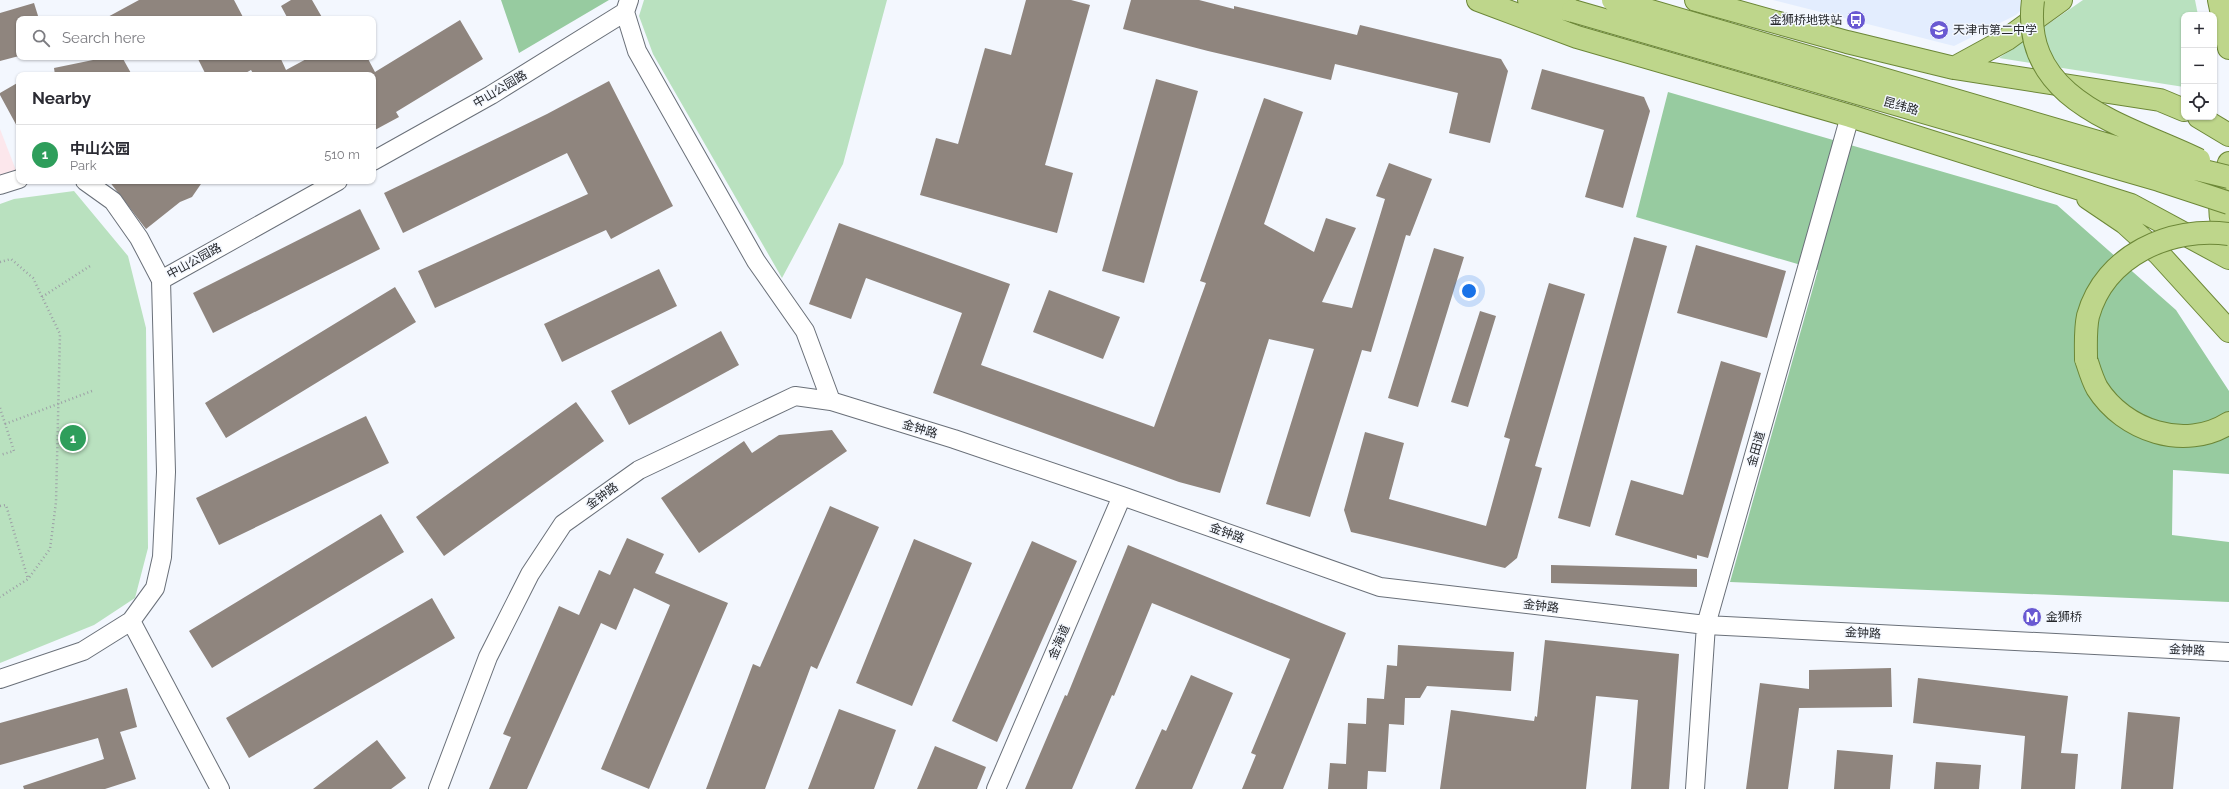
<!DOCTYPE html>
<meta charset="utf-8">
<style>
:root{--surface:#fff;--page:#f7f7f7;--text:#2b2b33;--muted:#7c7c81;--line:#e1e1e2;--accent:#6959d2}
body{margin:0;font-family:Raleway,"Noto Sans SC",sans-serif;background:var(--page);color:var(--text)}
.controls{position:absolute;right:12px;top:12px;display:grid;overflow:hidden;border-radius:8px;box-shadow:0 1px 3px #0004}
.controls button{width:36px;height:36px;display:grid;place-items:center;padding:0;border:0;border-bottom:1px solid var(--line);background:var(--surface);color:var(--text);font:20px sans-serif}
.you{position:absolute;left:1469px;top:291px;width:14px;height:14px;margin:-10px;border:3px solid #fff;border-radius:50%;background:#1a73e8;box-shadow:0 0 0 6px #1a73e833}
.badge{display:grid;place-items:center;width:26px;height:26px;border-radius:50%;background:var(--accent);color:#fff;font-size:13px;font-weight:700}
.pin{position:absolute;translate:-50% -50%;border:2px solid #fff;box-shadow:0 1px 4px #0006}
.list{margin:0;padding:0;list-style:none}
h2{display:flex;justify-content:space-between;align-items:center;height:52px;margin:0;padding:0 16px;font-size:17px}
h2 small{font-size:13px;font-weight:400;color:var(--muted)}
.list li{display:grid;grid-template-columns:26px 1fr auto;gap:12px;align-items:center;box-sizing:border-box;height:60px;padding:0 16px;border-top:1px solid var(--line)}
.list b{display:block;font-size:15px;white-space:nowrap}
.list p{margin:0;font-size:13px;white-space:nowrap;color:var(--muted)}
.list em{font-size:13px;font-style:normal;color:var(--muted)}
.icon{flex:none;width:22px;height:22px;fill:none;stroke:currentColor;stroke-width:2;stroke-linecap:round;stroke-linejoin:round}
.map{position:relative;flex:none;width:2229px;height:789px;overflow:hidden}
.search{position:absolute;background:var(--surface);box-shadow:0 1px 3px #0004;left:16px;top:16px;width:360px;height:44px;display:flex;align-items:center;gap:10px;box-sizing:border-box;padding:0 14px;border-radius:8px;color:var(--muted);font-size:15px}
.panel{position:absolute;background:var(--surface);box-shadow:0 1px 3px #0004;left:16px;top:72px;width:360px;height:112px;border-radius:8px}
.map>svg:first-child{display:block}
</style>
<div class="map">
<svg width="2229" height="789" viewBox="0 0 2229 789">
<rect width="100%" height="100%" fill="#f3f7fe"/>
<!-- commercial -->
<path fill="#fce7ec" d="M0,129L19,178L0,191Z"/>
<!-- built -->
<path fill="#e3edfe" d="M1773,0H2031L2016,15L1954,46Z"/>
<!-- green -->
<path fill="#b9e1bf" d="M644,0H887L843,164L782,278L653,54L639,16Z
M2083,0H2195L2198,15H2184V87L1999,58Z
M74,191L128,256L146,328L148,548L135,598L94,625L0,663V204L14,199Z"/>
<!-- forest -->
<path fill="#97cba0" d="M501,0H609L519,53Z
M1668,92L2057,205L2176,310L2229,391V474L2173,470L2172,535L2229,542V602L1730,582L1818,270L1636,217Z"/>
<!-- building -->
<path fill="#8f857e" d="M139,0H234L244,19H104Z
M291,0H312L323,19H288L281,6Z
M1026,0H1071L1090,5L1045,165L1073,173L1057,233L920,195L936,138L958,144L985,48L1011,55Z
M1131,0H1199L1234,9V6L1357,35L1360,25L1501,59L1508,71L1490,143L1449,133L1458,93L1335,64L1331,80L1208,51L1123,29Z
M34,3L39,19H19V56L0,61V13Z
M460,20L483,59L396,112L399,117L373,131V75H254L251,70L242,75H206L197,57H280L286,70L310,57H367L375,72Z
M92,57H122L132,75H55L54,68L93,60Z
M1542,69L1644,97L1650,111L1623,208L1585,197L1604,130L1531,109Z
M1156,79L1198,91L1144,283L1102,271Z
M609,81L673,206L611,239L606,230L435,308L418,271L588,194L567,153L403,233L384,193L547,114Z
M19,82V130L0,95V93Z
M1264,98L1303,112L1264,224L1314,252L1326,218L1356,228L1322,302L1352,308L1385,199L1376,196L1389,163L1432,179L1410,236L1406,235L1371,352L1362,350L1310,517L1266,504L1314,349L1269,339L1220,493L1179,482L933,393L962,313L866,278L851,319L809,304L839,223L1010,284L981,365L1154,427L1206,283L1200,281Z
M109,181H203L192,197L180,202L146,229Z
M360,209L380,249L213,333L193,293Z
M1634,237L1667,246L1590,527L1558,518Z
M1696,245L1786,271L1767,338L1677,313Z
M1434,248L1464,257L1418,407L1388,398Z
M659,269L677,306L562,362L544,324Z
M1549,283L1585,294L1535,466L1542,468L1517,558L1505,568L1351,532L1344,510L1365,432L1404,443L1389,499L1486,526L1510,439L1504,437Z
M395,287L416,322L226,438L205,403Z
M1049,290L1120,317L1103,359L1033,332Z
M1480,311L1496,316L1468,407L1451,402Z
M721,331L739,365L629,425L611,391Z
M1721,361L1761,373L1708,558L1697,555V559L1615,535L1631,480L1683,495Z
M576,402L604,441L444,556L416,517Z
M366,416L389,463L219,545L196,498Z
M832,430L847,451L699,553L661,498L744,441L752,453L779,435Z
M830,506L879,527L817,669L811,666L765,789H706L753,664L760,667Z
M381,514L404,552L212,668L189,631Z
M627,538L664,554L655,573L728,603L649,789L601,769L670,605L634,588L616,630L601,623L527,789H489L511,737L503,734L559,606L579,615L599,570L610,575Z
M914,539L972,563L912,706L856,683Z
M1032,541L1077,561L997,742L952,721Z
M1128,545L1346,633L1283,789H1242L1256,755L1251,753L1290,659L1152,603L1114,696L1112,695L1072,789H1025L1065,695L1067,696Z
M1551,565L1697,569V587L1551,583Z
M432,598L455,638L249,758L226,718Z
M1545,640L1679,654L1669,789H1631L1638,700L1596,696L1586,789H1440L1451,710L1534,721L1535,716L1537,717Z
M1398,645L1514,652L1511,691L1427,686L1420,698H1405L1404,725L1389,724L1386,772L1368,771L1367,789H1328L1330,763L1346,764L1348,723L1366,724L1367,698L1384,699L1387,665L1397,666Z
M1891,668L1892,707L1799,708L1788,789H1746L1760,683L1809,689V670Z
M1191,675L1233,693L1192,789H1135L1162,729L1166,731Z
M1918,678L2068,696L2061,753L2078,754L2075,789H2021L2025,736L1913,723Z
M127,688L137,727L120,732L136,779L105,789H24L23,786L104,759L98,738L0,765V723Z
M839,709L896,730L874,789H808Z
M2128,712L2180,717L2173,789H2121Z
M377,740L406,778L391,789H313Z
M935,746L986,767L977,789H917Z
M1837,750L1893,755L1890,789H1834Z
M1936,762L1981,765L1979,789H1934Z"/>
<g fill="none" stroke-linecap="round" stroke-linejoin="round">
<!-- minor casing -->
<g stroke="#6a7079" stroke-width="20">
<path id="minor" d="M629,0L625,12L637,51L756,261L805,331L831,401
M373,161L491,95L625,12
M0,185L19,179
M161,280L338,181
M131,621L220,789
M0,679L83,651L131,621L155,588L162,557L166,472L161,280L139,238L113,201L85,181
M438,789L488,657L530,574L563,524L639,470L795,396L831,401L954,439L1122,496L1380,587L1706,625L2229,652
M996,789L1122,496
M1695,789L1706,625L1850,116"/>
</g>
<!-- major casing -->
<g stroke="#6c8737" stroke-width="24">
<path id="major" d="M1478,0L1577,37L1850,116L2131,205L2229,258
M1529,0L1573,11
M1696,0L1847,42L1954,68L2160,100L2184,110
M2219,0L2229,48
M1954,68L2007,39L2061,0
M2199,117L2229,135
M2229,163C2219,189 2215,216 2229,241
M2088,198L2125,223L2159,254L2229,331
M2086,359C2089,368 2092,379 2097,388C2124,431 2185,451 2229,423"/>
</g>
<!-- path -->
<path stroke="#9da0a6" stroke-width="2.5" stroke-dasharray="1 3" stroke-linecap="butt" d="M0,262L11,259L33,278L60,334L56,502L50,549L28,579L0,597
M42,297L90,266
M0,408L14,451L0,455
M5,424L92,391
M0,506L6,505L28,579"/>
<!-- minor -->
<use href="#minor" stroke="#fff" stroke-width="18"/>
<!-- major -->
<use href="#major" stroke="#bed68b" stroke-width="22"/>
<!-- major-bridge casing -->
<g stroke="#6c8737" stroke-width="24" stroke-linecap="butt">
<path id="major-bridge" d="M1613,0L2163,161L2229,177
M2033,0C2020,102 2127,125 2199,160
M1573,11L2159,180L2229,203
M2086,359C2086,345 2085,330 2088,316C2105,255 2171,226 2229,234"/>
</g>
<!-- major-bridge -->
<use href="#major-bridge" stroke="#bed68b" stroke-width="22"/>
</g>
<!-- icons -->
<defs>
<g id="bus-disc" transform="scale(1)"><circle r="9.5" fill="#6959d2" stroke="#f3f7fe"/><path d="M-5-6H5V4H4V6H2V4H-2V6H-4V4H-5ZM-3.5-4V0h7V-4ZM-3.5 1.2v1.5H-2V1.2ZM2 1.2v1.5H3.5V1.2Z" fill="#fff"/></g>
<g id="school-disc" transform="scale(1)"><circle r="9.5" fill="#6959d2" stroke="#f3f7fe"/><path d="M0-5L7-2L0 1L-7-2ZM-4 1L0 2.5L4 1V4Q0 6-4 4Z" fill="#fff"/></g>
<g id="metro-disc" transform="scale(1)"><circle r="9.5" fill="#6959d2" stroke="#f3f7fe"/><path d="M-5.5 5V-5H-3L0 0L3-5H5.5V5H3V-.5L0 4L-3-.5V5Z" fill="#fff"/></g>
</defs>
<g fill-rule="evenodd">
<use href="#bus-disc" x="1856" y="20"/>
<use href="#school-disc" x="1939" y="30"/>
<use href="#metro-disc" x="2032" y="617"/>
</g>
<g text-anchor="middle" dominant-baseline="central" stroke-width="3" stroke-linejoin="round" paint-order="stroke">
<!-- poi labels -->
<g font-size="12" fill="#25272b" stroke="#f3f7fe" text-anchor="start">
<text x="1842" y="20" text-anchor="end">金狮桥地铁站</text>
<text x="1953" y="30">天津市第二中学</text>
<text x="2046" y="617">金狮桥</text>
</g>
<!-- street labels -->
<g font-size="12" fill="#25272b" stroke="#f3f7fe">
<text transform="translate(500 89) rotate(-31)">中山公园路</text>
<text transform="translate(1901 106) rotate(16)">昆纬路</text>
<text transform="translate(194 261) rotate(-29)">中山公园路</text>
<text transform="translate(920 429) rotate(17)">金钟路</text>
<text transform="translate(1756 449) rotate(-74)">金田道</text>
<text transform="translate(602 496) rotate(-36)">金钟路</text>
<text transform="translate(1227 533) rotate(20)">金钟路</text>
<text transform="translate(1541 606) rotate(7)">金钟路</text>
<text transform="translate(1863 633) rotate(3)">金钟路</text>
<text transform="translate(1059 642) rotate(-67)">金海道</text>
<text transform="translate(2187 650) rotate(3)">金钟路</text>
</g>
</g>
</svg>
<div class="controls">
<button>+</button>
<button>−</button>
<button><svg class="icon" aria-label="locate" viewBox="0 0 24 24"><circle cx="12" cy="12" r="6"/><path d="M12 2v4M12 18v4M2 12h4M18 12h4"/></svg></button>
</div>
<div class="you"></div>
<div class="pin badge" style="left:73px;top:438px;background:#2e9e5b">1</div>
<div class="search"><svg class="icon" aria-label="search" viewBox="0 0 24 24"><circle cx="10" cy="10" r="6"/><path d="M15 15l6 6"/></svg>Search here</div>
<section class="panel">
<h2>Nearby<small></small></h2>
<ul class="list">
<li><span class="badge" style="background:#2e9e5b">1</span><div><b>中山公园</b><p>Park</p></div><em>510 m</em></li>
</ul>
</section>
</div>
